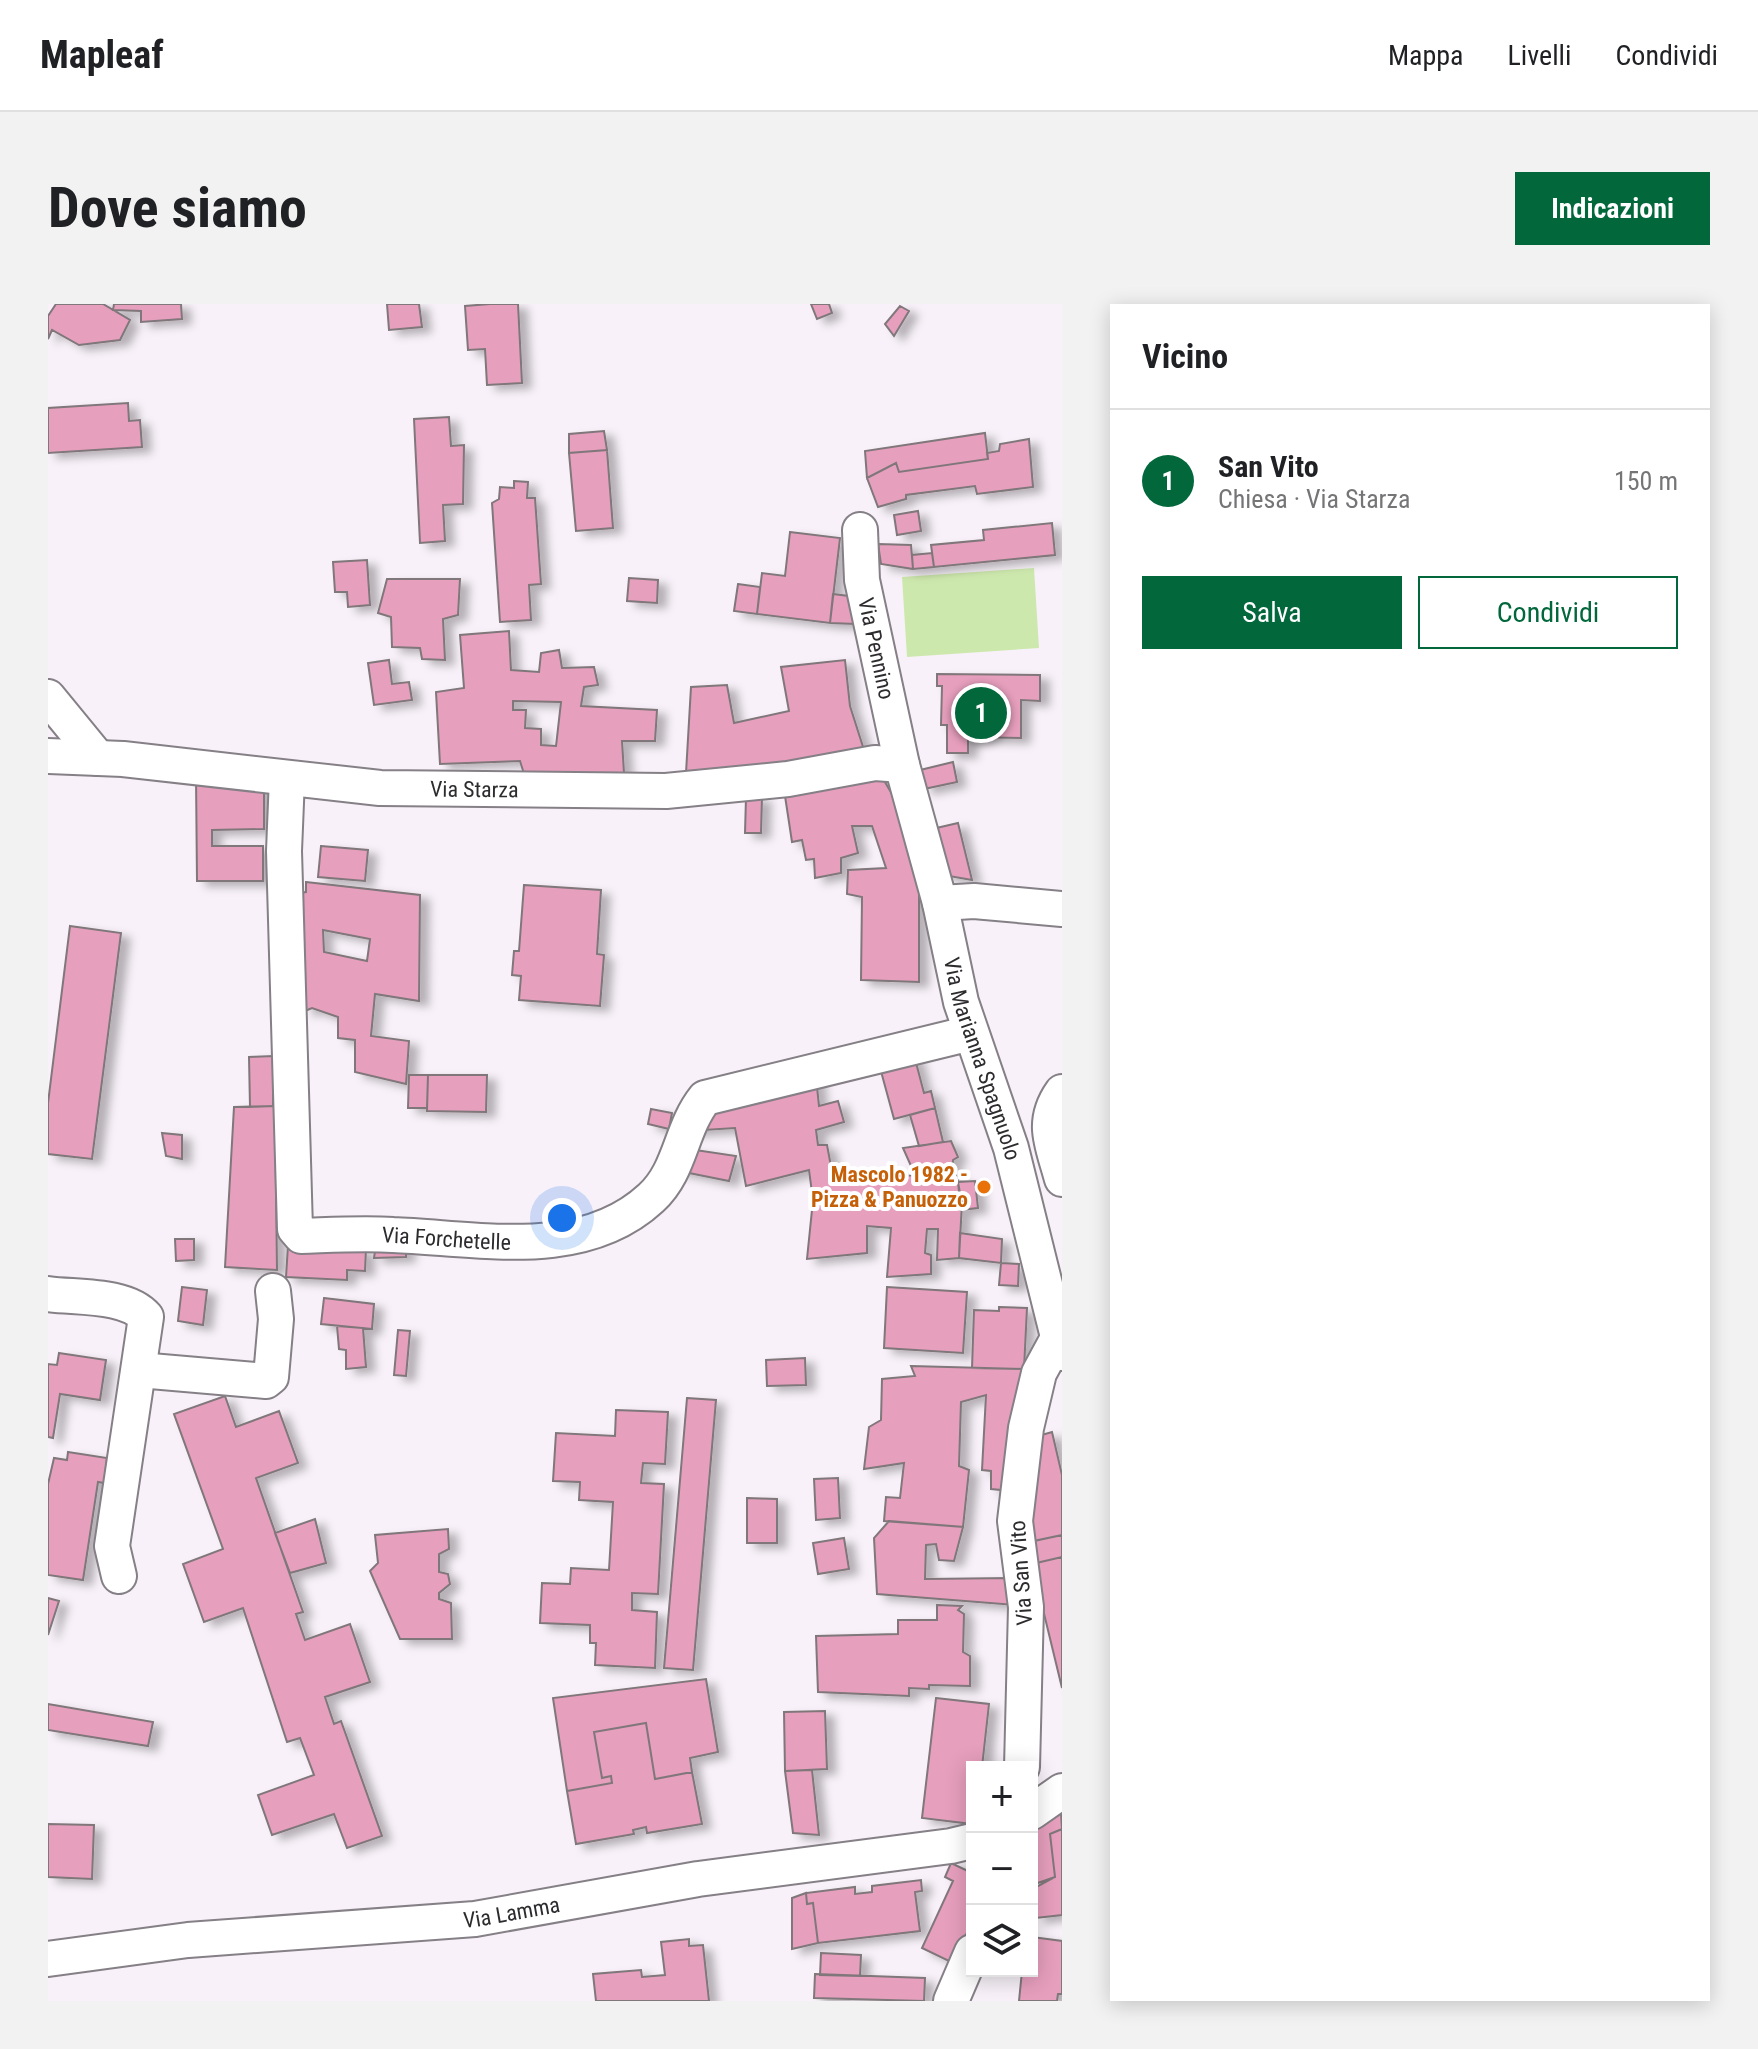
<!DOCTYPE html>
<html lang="it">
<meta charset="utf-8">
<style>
:root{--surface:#fff;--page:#f2f2f2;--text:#202124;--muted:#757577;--line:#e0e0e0;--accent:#03673c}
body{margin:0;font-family:"Roboto Condensed",sans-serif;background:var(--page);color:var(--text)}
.controls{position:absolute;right:24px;bottom:24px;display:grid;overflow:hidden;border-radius:0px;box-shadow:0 4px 20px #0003}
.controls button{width:72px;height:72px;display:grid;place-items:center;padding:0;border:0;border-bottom:2px solid var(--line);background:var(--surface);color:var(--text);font:40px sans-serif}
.you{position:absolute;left:514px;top:914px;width:28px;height:28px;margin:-20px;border:6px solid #fff;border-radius:50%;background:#1a73e8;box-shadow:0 0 0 12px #1a73e833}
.badge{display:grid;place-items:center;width:52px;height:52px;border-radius:50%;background:var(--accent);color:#fff;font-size:26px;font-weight:700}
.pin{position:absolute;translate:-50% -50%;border:4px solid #fff;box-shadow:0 2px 8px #0006}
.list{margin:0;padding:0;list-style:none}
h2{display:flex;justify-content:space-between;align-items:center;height:104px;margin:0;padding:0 32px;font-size:34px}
h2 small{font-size:26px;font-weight:400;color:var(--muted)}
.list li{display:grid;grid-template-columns:52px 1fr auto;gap:24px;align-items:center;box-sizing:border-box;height:144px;padding:0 32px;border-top:2px solid var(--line)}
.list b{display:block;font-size:30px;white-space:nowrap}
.list p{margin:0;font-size:26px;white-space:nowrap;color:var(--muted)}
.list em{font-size:26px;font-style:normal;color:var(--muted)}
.actions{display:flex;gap:16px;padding:24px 32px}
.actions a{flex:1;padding:18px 0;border:2px solid var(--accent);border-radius:0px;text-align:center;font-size:28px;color:var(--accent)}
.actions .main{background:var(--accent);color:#fff}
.icon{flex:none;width:44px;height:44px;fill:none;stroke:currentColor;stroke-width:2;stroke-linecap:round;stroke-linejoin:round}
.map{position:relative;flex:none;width:1014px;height:1697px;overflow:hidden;border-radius:0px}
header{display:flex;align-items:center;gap:48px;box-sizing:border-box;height:112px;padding:0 40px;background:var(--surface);border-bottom:2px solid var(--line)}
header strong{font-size:38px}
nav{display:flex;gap:44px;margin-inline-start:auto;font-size:28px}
.intro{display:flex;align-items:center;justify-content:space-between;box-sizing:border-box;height:192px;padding:0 48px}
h1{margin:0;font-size:56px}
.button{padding:20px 36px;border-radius:0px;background:var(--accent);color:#fff;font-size:28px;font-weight:700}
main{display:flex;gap:48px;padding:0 48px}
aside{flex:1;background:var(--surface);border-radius:0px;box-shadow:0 4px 20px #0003}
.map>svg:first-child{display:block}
</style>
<header>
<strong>Mapleaf</strong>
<nav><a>Mappa</a><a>Livelli</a><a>Condividi</a></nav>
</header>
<div class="intro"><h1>Dove siamo</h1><a class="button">Indicazioni</a></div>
<main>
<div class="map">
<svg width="1014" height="1697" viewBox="0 0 1014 1697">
<defs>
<filter id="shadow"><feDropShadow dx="9" dy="5" stdDeviation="4" flood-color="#0004"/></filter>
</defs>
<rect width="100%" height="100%" fill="#f8f1f9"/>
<!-- green -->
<path fill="#cde8ad" d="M986,264L991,344L859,353L854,273Z"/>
<!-- building -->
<path fill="#e69fbd" stroke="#80777a" stroke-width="2" fill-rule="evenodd" filter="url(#shadow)" d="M8,0H55L82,16L72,36L31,41L4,26L0,35V12Z
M66,0H133L134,15L93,18V7L65,6Z
M339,0H371L374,23L341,26Z
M442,0H470L474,79L439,81L437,45L420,46L417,2Z
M763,0H781L784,9L769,15Z
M852,2L861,7L846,32L837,20Z
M80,99L81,117L92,116L94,143L0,149V104Z
M401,113L403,142L416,141L415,200L395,201L397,237L372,239L366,115Z
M556,127L559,146L521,149V130Z
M937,129L940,155L851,168L848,159L819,174L817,147Z
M981,135L985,183L929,190L927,182L858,191V195L830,203L819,174L848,159L851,168L940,155L939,149L951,147L952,140Z
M559,146L565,224L528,227L521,149Z
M466,177L480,178L479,194H487L493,280L481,281L483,316L452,318L444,199L451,195L452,183L466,184Z
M870,207L873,227L849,231L846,211Z
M1004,219L1007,251L886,263L883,241L936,236L935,226Z
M742,228L792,234L782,319L709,310L714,269L737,272Z
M830,240L863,241L865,265L833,260Z
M884,249L886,263L865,265L864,251Z
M319,256L322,301L300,303L299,288H287L285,258Z
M581,274L610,276L609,299L579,297Z
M339,275H412L410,311L395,315L397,356L374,355L372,344L344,343L343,313L330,309Z
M690,280L712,283L709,310L686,307Z
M785,290L801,292L808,320L782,319Z
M461,327L463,366L491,368L493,349L511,346L514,364L546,363L550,381L536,383L533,402L609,406L607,437H574L576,469L477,473L472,457L392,460L388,388L416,384L412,331ZM465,397L513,398L508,442L493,441V425L477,424L478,406H465Z
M341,356L344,380L361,378L364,396L326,401L320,359Z
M797,356L802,402L816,446L683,470L638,469L643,383L679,381L686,419L741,407L733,363Z
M889,370L992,371V397L973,396V434L920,433V449H899V421H893L894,382H889Z
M905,458L909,478L876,485L872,466Z
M148,473L216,478V525L164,526V542H215V577H149Z
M834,473L851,502L871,578V678L813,676L814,593L799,590L800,566L838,564L824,522H804L810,549L793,554V569L767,574L766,555L758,556L754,536L744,538L737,492Z
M698,493H714L713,529H697Z
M910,519L924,576L895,571L884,525Z
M273,542L320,546L317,577L270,573Z
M258,578L372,591L371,697L327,690L323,732L361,737L358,780L307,768V736L290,734V713L264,704L257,707L240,590L258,588ZM275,626L322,635L319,657L276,648Z
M476,581L553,586L549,650L556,651L552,702L471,696L473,672L464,671L466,647H471Z
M22,622L73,629L44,855L0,850V799Z
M866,751L876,789L883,787L887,804L846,815L831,760Z
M225,752V802L202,803L201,753Z
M361,771H380L379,804H360Z
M380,771H439L438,808L379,807Z
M768,773L771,802L790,797L796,818L768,826L770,841H779L785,873L854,867L856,872L908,868L914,899L911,954L889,956L890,925H879L877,949L883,951V970L839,973L843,924L819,922V949L759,955L765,896L761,866L698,882L687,824L640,827L647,801Z
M227,802L229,966L177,963L186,803Z
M887,804L895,838L871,842L862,811Z
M603,805L624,809L621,825L600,820Z
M114,829L134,831V855L118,852Z
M903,837L910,853L905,856L904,868L867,871L855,844Z
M634,844L688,852L681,877L626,866Z
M927,877L930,904L913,906L910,878Z
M912,929L954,935L953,959L911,954Z
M127,935H146V956L128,957Z
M358,939V953L326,954L328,940Z
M240,941L318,945L317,967L299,966V976L238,973Z
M953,959L971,960L970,982L951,981Z
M134,983L159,986L155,1021L130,1017Z
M839,983L919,988L915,1049L836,1044Z
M276,994L326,1000L324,1025L273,1020Z
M951,1003L979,1004L976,1065L924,1064L926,1006L951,1007Z
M289,1022L315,1024L318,1063L298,1065V1046L291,1045Z
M350,1026L362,1027L358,1072L346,1071Z
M11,1049L58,1056L52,1096L12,1090L5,1134L0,1133V1060L9,1061Z
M757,1054L758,1081L719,1082L718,1056Z
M863,1062L976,1065L963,1187L943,1185V1167L934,1166L938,1091L913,1098L911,1162L921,1166L915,1223L836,1217L838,1193L852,1194L856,1159L816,1165L821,1123L833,1116L834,1075L867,1072Z
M177,1092L188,1123L231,1107L250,1159L208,1174L255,1308L248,1310L257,1336L302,1320L322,1378L277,1393L286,1420L293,1417L334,1532L299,1544L286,1510L224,1531L210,1491L266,1471L252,1434L239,1438L195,1304L156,1318L135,1260L175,1245L126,1110Z
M639,1094L668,1096L645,1366L616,1364Z
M568,1106L620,1108L617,1160L595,1159L593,1179L616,1180L610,1290L584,1289V1306L609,1308L607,1364L547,1361L548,1339H542V1321L492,1319L494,1279L522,1280L523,1264L561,1266L565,1198L531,1196L532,1178L505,1177L508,1129L567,1132Z
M1004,1128L1014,1171V1231L976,1239L983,1134Z
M20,1148L59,1154L56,1179L50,1178L35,1276L0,1271V1180L6,1154L19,1156Z
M790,1174L792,1214L768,1216L766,1175Z
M699,1194L729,1195V1239H699Z
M267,1215L278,1259L242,1269L227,1229Z
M841,1217L915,1223L906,1257L891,1256L888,1240L878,1241L877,1275L963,1274L967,1301L829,1290L826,1234Z
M400,1225L401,1245L391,1250V1268L400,1270L402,1280L391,1289V1295L403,1299L404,1335H352L322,1267L330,1259L327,1231Z
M1014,1231V1253L984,1260L977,1239Z
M796,1234L801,1265L770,1270L765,1239Z
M1014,1253V1384L984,1260Z
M0,1294L11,1297L0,1331Z
M889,1301L914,1302L910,1306L916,1310L915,1348L922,1352V1382L881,1381V1385L861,1384V1392L770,1388L768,1332L850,1330V1316H889Z
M658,1375L670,1448L642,1454L644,1468L607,1475L598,1419L546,1428L554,1474L563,1472L564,1479L519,1487L505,1394Z
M888,1394L941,1400L934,1463H924V1520L874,1514Z
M0,1400L105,1418L100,1442L0,1426Z
M777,1407L779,1465L737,1467L736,1408Z
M598,1419L607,1475L644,1468L654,1520L599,1529L598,1523L585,1526L586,1530L528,1540L519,1487L564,1479L563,1472L554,1474L546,1428Z
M764,1466L771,1531L745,1529L737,1467Z
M1013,1509L1014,1525L1002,1530L1007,1573L984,1581V1539L993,1512Z
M0,1520L46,1521L44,1575L0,1573Z
M1014,1525V1611L988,1614V1583L1007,1573L1002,1530Z
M903,1559L924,1569V1618L905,1659L874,1644L905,1577L897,1573Z
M873,1576L874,1587L867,1588L872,1627L770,1639L765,1599L759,1600L758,1589L807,1583V1590L824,1588V1582Z
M758,1589L759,1600L765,1599L770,1639L744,1645V1594Z
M984,1633L1014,1637V1690H1010L1009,1697H971L974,1667H984Z
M641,1635V1642L655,1641L661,1697H548L545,1670L593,1666L594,1673L617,1671L613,1638Z
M773,1649L813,1651L812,1672L772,1671Z
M767,1670L877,1674L876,1697L766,1694Z"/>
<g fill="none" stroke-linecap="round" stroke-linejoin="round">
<!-- minor casing -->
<g stroke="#857f86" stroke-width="38">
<g id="minor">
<path id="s1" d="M812,226L814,276L854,461L892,599L913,698L963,844L1014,1049"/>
<path d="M0,393L50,454"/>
<path id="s2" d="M0,452L75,455L332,484L618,487L740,475L827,459L854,461"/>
<path id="s3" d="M239,474L236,547L247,925L253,932C284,931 315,929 345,931C429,934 534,958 603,894C633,867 632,825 657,794L923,729"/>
<path d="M892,599L926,597L1014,605"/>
<path d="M1014,788C992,819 1005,841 1014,875"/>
<path d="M0,990C29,994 78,990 98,1013L64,1242L71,1272"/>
<path d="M91,1066L218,1077L223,1073L228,1015L225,987"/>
<path d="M974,1463L978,1303L967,1217L978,1124L991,1069L1010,1034"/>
<path d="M984,1508L1014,1487"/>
<path id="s4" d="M0,1655L140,1636L427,1615L650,1575L903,1542L924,1537"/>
<path d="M903,1697L924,1648"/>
</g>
</g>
<!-- minor -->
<use href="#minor" stroke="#fff" stroke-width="34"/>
</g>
<!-- markers -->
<circle fill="#e8710a" stroke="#fff" stroke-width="3" cx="936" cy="883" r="8"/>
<g text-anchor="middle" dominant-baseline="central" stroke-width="8" stroke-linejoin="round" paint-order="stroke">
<!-- street labels -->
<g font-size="22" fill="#2d2b2e" stroke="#fff">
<text stroke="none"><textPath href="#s1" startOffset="120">Via Pennino</textPath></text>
<text stroke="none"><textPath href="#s2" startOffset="428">Via Starza</textPath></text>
<text stroke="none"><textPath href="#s1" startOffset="544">Via Marianna Spagnuolo</textPath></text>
<text stroke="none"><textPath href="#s3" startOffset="606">Via Forchetelle</textPath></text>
<text transform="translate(973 1269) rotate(-94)">Via San Vito</text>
<text stroke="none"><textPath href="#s4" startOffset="466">Via Lamma</textPath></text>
</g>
<!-- food labels -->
<g font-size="22" font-weight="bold" fill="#c56008" stroke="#fff" text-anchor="end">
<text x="920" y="870">Mascolo 1982 -<tspan x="920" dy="25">Pizza &amp; Panuozzo</tspan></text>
</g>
</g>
</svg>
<div class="controls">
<button>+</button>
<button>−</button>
<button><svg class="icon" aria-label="layers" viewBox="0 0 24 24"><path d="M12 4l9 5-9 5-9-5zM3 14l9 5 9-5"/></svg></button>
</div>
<div class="you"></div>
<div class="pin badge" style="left:933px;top:409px">1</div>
</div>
<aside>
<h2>Vicino<small></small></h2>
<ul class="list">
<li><span class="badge">1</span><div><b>San Vito</b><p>Chiesa · Via Starza</p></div><em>150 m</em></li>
</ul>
<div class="actions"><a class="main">Salva</a><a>Condividi</a></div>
</aside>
</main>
